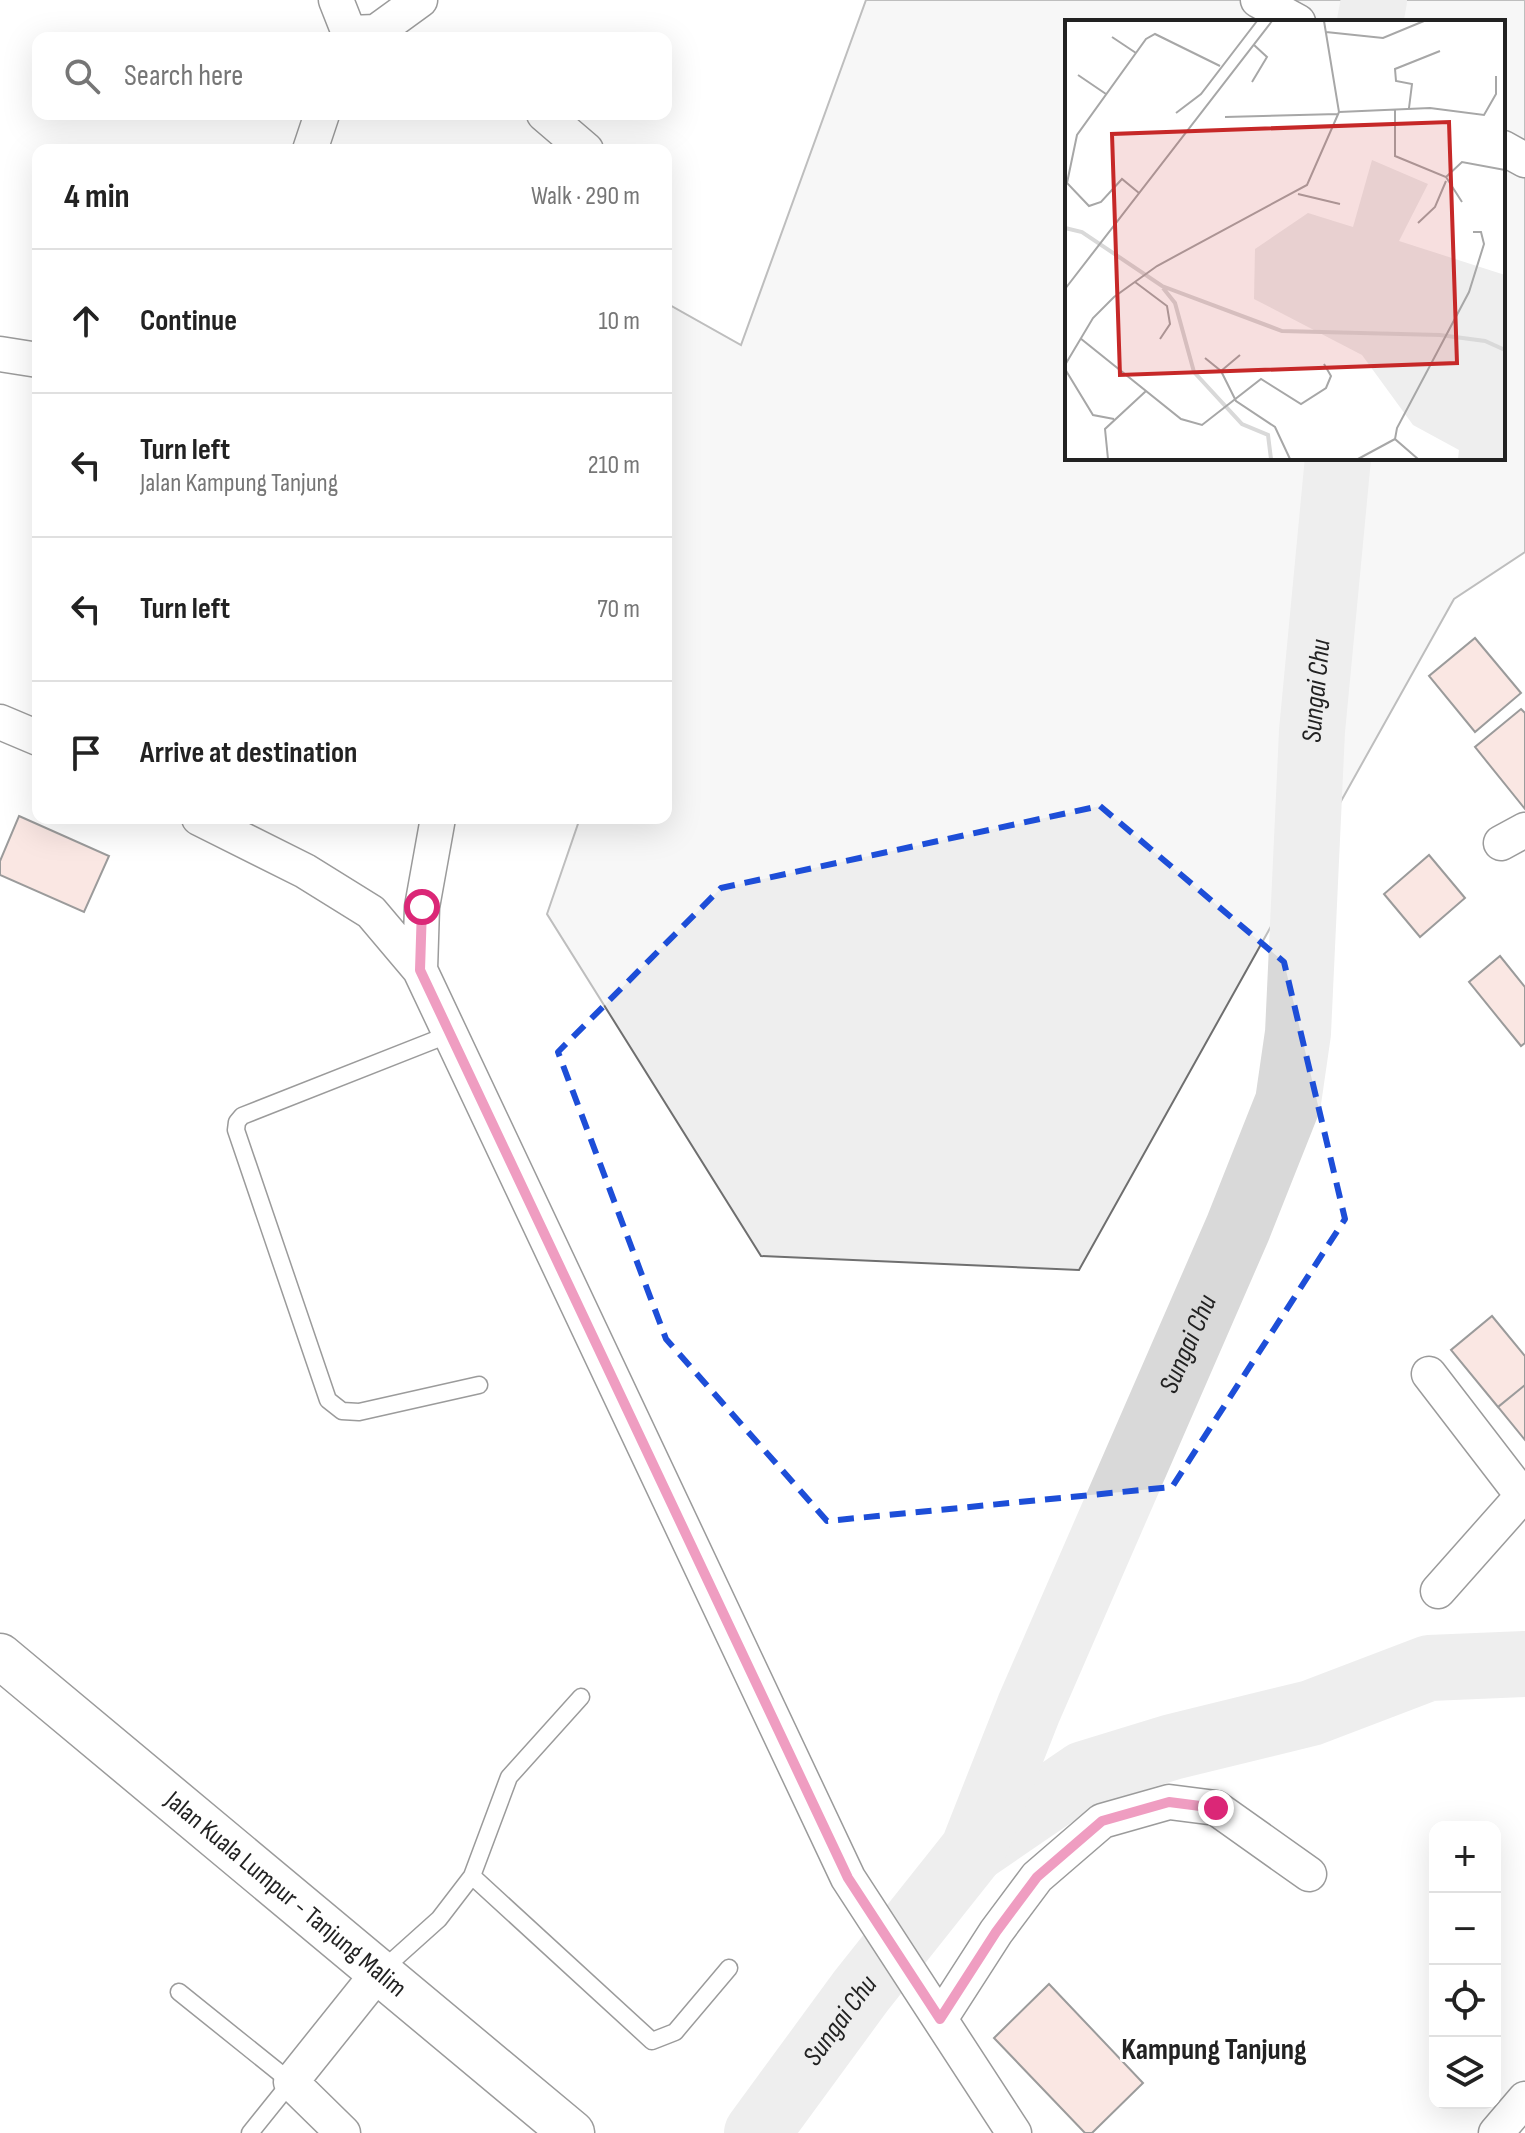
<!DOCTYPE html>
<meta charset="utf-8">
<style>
:root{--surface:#fff;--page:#f2f2f2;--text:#222;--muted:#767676;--line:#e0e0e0}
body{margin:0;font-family:"Sofia Sans Condensed",sans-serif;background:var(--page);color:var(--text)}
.controls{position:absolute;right:24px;bottom:24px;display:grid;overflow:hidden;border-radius:16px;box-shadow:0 8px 32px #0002}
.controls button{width:72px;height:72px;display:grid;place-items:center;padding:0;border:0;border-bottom:2px solid var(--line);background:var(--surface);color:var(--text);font:40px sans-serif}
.stop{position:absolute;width:24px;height:24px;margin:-18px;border:6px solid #db2777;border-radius:50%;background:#fff}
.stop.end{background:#db2777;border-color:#fff;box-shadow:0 2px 8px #0008}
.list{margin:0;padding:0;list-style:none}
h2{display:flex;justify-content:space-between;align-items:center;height:104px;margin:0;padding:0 32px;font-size:34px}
h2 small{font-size:26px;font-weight:400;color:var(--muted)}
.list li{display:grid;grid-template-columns:52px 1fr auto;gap:24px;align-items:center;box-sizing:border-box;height:144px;padding:0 32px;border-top:2px solid var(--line)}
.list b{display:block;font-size:30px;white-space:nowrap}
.list p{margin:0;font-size:26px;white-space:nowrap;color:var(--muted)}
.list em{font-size:26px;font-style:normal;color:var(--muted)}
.icon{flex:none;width:44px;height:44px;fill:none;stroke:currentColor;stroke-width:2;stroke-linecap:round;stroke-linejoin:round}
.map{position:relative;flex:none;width:1525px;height:2133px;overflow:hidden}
.search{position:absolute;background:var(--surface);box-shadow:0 8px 32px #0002;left:32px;top:32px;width:640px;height:88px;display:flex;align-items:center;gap:20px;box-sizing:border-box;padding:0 28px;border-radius:16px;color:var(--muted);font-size:30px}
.panel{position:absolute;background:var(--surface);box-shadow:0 8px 32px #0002;left:32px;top:144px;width:640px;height:680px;border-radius:16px}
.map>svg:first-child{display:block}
</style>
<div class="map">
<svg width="1525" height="2133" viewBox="0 0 1525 2133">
<rect width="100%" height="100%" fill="#fff"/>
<!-- green -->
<path fill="#eee" stroke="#6f6f6f" stroke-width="2" fill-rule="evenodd" d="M866,0H1525V552L1454,599L1079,1270L761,1256L547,914L580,818H666V303L741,345ZM1067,22H1503V458H1067Z"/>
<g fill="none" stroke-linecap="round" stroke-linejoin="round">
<!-- river -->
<g stroke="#d9d9d9" stroke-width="66">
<path d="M1370,22L1374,0"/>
<path d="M973,1850L1084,1774L1172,1747L1311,1713L1429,1668L1525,1664"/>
<path id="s1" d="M757,2133L861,1991L973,1850L1029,1708L1238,1228L1288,1102L1298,1033L1312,731L1338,458"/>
</g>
</g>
<!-- building -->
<path fill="#f3c9c0" stroke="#222" stroke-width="2" d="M1475,638L1521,693L1475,732L1429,676Z
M1521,709L1525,713V809L1475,747Z
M19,816L109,856L84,912L0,875V861Z
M1429,855L1465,898L1420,937L1384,894Z
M1500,956L1525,987V1043L1521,1046L1469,982Z
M1492,1316L1525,1356V1385L1498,1407L1451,1350Z
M1525,1385V1440L1498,1407Z
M1049,1984L1143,2083L1092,2133H1085L994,2038Z"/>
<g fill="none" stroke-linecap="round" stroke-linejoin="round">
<!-- lane casing -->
<g stroke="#222" stroke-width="19">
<path id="lane" d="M450,1034L242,1116L237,1122L236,1130L328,1400L342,1411L359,1412L479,1385
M472,1876L652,2041L675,2032L729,1968
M381,1971L439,1919L472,1876L509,1777L581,1697
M179,1992L291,2082L250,2133"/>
</g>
<!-- street casing -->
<g stroke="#222" stroke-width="37">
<path id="street" d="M336,0L349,33L347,38
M1258,0L1298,22
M349,33L376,32L420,0
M544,114L586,150
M1503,148L1525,160
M310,150L322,114
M0,354L38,360
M0,722L38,738
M199,818L305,871L371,912L420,970L848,1878L1014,2133
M1501,843L1525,830
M420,970L422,907L438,818
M1429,1374L1522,1495
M1438,1591L1525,1493
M940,2019L996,1932L1037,1877L1102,1821L1169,1802L1216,1808L1309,1874
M343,2133L291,2082L379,1972
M1496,2133L1525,2099"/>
</g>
<!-- primary casing -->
<g stroke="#222" stroke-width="47">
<g id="primary">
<path id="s2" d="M0,1656L572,2133"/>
</g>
</g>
<!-- lane -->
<use href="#lane" stroke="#fff" stroke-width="16"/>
<!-- street -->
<use href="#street" stroke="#fff" stroke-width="34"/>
<!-- primary -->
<use href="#primary" stroke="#fff" stroke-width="44"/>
</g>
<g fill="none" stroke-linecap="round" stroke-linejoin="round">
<!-- route -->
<path stroke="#db2777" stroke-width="10" d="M422,907L420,970L848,1878L940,2019L996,1932L1037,1877L1102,1821L1169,1802L1216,1808"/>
</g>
<!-- marked area -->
<path d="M0 0H1525V2133H0ZM1100,806L1284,962L1345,1219L1172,1487L827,1521L666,1339L558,1052L721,888Z" fill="#fff" fill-opacity=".55" fill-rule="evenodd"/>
<path fill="none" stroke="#1d4ed8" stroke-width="6" stroke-dasharray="16 10" stroke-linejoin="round" d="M1100,806L1284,962L1345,1219L1172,1487L827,1521L666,1339L558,1052L721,888Z"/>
<g text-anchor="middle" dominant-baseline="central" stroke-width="6" stroke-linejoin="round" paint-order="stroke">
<!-- street labels -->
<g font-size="26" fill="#222" stroke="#fff">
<text stroke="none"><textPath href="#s2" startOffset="372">Jalan Kuala Lumpur - Tanjung Malim</textPath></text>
</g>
<!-- water labels -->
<g font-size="28" font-style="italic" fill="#222" stroke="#fff">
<text stroke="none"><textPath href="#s1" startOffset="1580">Sungai Chu</textPath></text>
<text stroke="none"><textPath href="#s1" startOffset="906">Sungai Chu</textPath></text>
<text stroke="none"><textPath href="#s1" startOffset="140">Sungai Chu</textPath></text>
</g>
<!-- quarter labels -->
<g font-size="30" font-weight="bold" fill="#222" stroke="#fff">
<text x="1214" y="2050">Kampung Tanjung</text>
</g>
</g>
<!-- overview -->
<g transform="translate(1065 20)">
<rect width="440" height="440" fill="#fff"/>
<path d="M307,140L363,164L334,221L440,255V439H393L394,430L348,405L297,335L189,279L190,229L243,193L288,207Z" fill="#eee"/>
<path fill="none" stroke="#d9d9d9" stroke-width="4" d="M0,208L17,212L97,266L217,311L375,315L420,321L440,330M98,268L110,283L129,352L177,404L203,415L206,439"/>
<path fill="none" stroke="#a7a7a7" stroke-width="2" d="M261,12L318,18L359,1M47,17L71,33M13,55L41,74M187,62L202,37L189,25M344,88L347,64L331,61L330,49L375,31M330,89V136L381,157L397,182M274,92L365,88L419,95L431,74V56M111,93L136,74L192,1M160,97L273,94M381,157L397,142L440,150M74,173L57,159L36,182L24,186L2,163L12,115L81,19L90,14L155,46M233,174L275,184M353,203L370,187L381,161M70,262L102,286L105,304L95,319M0,269L207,1M15,318L116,399L137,405L196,359L236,384L261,368L266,356L259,344M140,338L156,351L171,381L210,407L225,439M0,345L28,298L49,277L92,246L242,165L274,92L259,1M0,349L28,395L49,399M156,351L175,335M43,439L40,409L81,371M293,439L330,419M353,439L330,419L332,408L404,272L419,224L416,212H408"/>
<path fill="#c62828" fill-opacity="0.15" stroke="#c62828" stroke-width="4" d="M384,102L392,343L55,355L47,114Z"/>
<rect width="440" height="440" fill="none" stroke="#222" stroke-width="4"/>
</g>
</svg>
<div class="controls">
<button>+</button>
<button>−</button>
<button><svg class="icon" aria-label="locate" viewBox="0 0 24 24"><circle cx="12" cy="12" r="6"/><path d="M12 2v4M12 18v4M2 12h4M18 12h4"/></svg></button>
<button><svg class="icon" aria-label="layers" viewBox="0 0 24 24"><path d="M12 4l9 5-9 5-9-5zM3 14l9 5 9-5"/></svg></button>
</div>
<div class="stop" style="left:422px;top:907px"></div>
<div class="stop end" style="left:1216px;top:1808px"></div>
<div class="search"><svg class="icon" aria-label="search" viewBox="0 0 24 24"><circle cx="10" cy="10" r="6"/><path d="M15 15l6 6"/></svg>Search here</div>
<section class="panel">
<h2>4 min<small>Walk · 290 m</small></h2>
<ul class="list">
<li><svg class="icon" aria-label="ahead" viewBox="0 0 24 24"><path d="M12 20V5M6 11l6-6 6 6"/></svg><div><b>Continue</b></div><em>10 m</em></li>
<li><svg class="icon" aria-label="left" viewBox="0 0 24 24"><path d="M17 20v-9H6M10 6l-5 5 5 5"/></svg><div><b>Turn left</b><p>Jalan Kampung Tanjung</p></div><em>210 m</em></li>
<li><svg class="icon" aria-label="left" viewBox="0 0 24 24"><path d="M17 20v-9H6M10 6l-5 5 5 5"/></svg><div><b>Turn left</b></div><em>70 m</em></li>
<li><svg class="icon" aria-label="arrive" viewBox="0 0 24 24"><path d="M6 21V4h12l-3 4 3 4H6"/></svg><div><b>Arrive at destination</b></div></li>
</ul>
</section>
</div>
